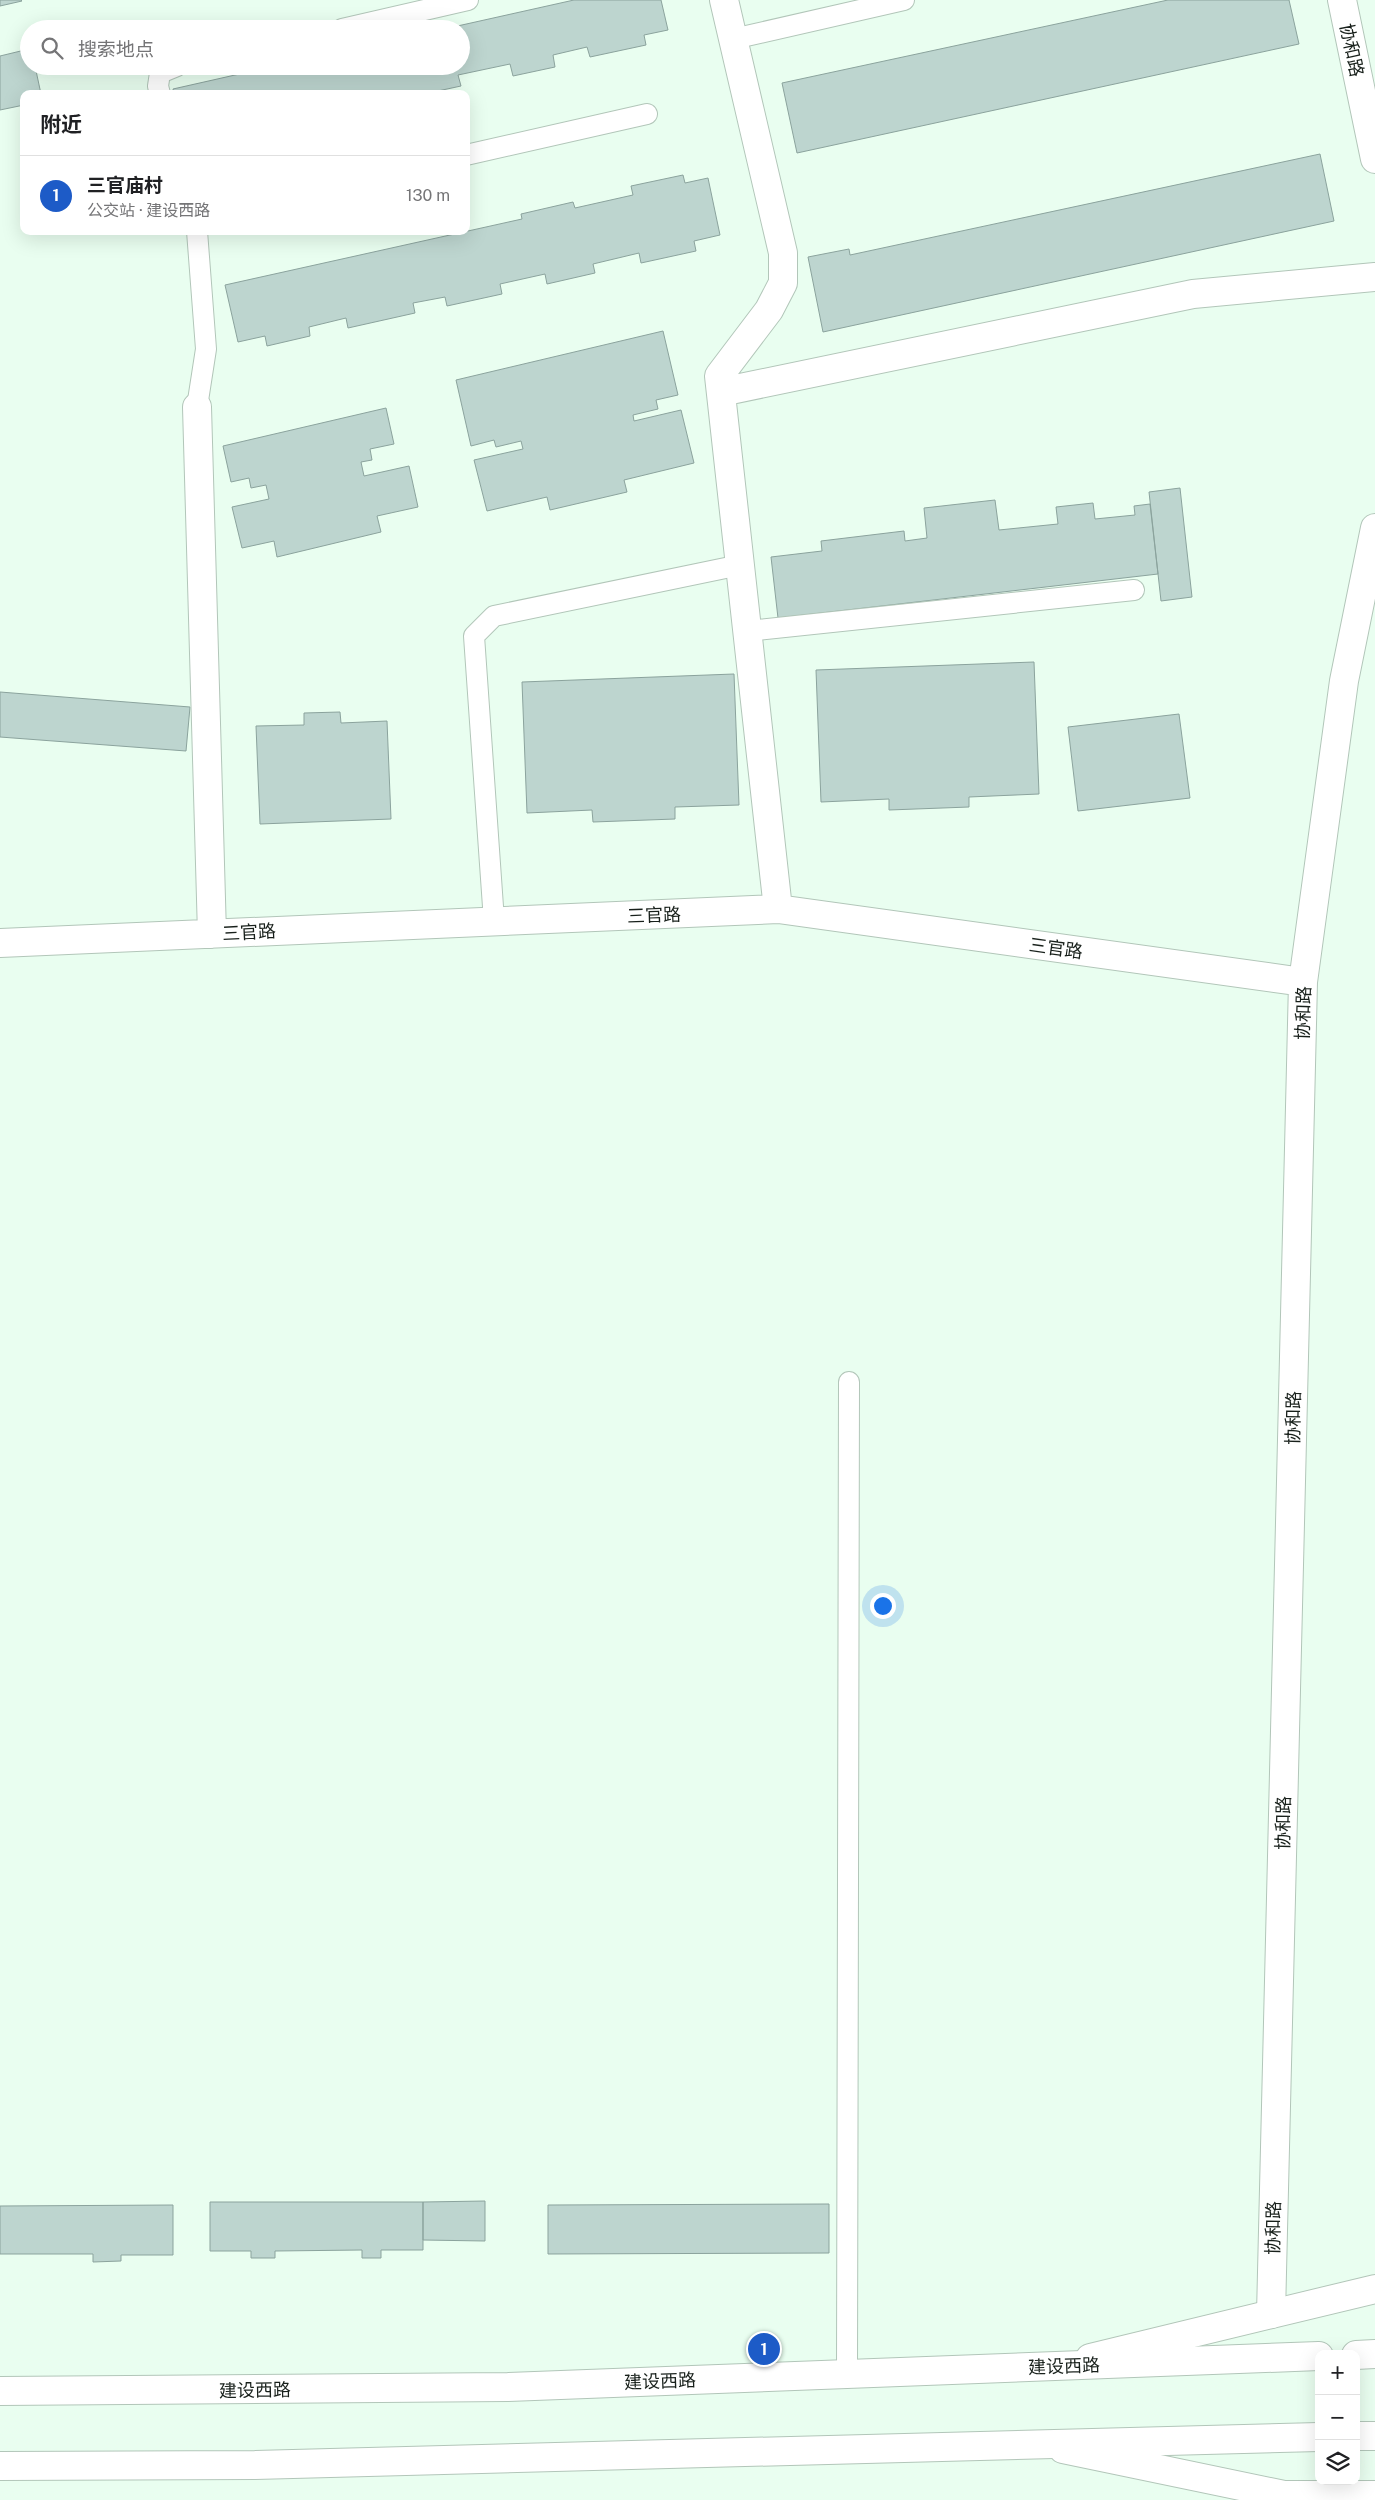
<!DOCTYPE html>
<html lang="zh">
<meta charset="utf-8">
<style>
:root{--surface:#fff;--page:#f6f6f6;--text:#202124;--muted:#757577;--line:#e0e0e0;--accent:#1d5bc7}
body{margin:0;font-family:"Public Sans","Noto Sans SC",sans-serif;background:var(--page);color:var(--text)}
.controls{position:absolute;right:15px;bottom:15px;display:grid;overflow:hidden;border-radius:10px;box-shadow:0 5px 20px #0002}
.controls button{width:45px;height:45px;display:grid;place-items:center;padding:0;border:0;border-bottom:1px solid var(--line);background:var(--surface);color:var(--text);font:25px sans-serif}
.you{position:absolute;left:882px;top:1605px;width:18px;height:18px;margin:-12px;border:4px solid #fff;border-radius:50%;background:#1a73e8;box-shadow:0 0 0 8px #1a73e833}
.badge{display:grid;place-items:center;width:32px;height:32px;border-radius:50%;background:var(--accent);color:#fff;font-size:16px;font-weight:700}
.pin{position:absolute;translate:-50% -50%;border:2px solid #fff;box-shadow:0 1px 5px #0006}
.list{margin:0;padding:0;list-style:none}
h2{display:flex;justify-content:space-between;align-items:center;height:65px;margin:0;padding:0 20px;font-size:21px}
h2 small{font-size:16px;font-weight:400;color:var(--muted)}
.list li{display:grid;grid-template-columns:32px 1fr auto;gap:15px;align-items:center;box-sizing:border-box;height:80px;padding:0 20px;border-top:1px solid var(--line)}
.list b{display:block;font-size:19px;white-space:nowrap}
.list p{margin:0;font-size:16px;white-space:nowrap;color:var(--muted)}
.list em{font-size:16px;font-style:normal;color:var(--muted)}
.icon{flex:none;width:28px;height:28px;fill:none;stroke:currentColor;stroke-width:2;stroke-linecap:round;stroke-linejoin:round}
.map{position:relative;flex:none;width:1375px;height:2500px;overflow:hidden}
.search{position:absolute;background:var(--surface);box-shadow:0 5px 20px #0002;left:20px;top:20px;width:450px;height:55px;display:flex;align-items:center;gap:12px;box-sizing:border-box;padding:0 18px;border-radius:28px;color:var(--muted);font-size:19px}
.panel{position:absolute;background:var(--surface);box-shadow:0 5px 20px #0002;left:20px;top:90px;width:450px;height:145px;border-radius:10px}
.map>svg:first-child{display:block}
</style>
<div class="map">
<svg width="1375" height="2500" viewBox="0 0 1375 2500">
<rect width="100%" height="100%" fill="#e9fef0"/>
<!-- building -->
<path fill="#bdd5cf" stroke="#8ba39d" d="M0,0H21L22,1L0,6Z
M574,0H661L668,30L644,35L646,45L590,57L587,47L553,55L555,67L513,76L510,64L458,75L461,86L424,94H174L173,89L275,66H461V29H444Z
M1168,0H1289L1299,44L797,153L782,83Z
M29,49V66H35L41,94H24V105L0,110V56Z
M1320,154L1334,221L823,332L808,257L849,249L850,255Z
M683,175L685,183L708,178L720,235L694,241L696,251L641,263L639,253L593,264L595,273L547,284L545,274L500,284L502,294L447,306L445,297L413,303L415,313L348,328L346,318L309,327L310,336L267,346L265,336L238,342L225,285L522,219L521,214L573,202L575,208L633,195L631,186Z
M663,331L678,395L656,400L658,409L633,415L634,421L681,410L694,463L624,480L627,492L550,510L547,497L487,511L474,460L523,449L521,441L496,447L494,440L471,446L456,380Z
M386,408L394,444L370,449L372,460L361,462L364,476L409,466L418,507L377,516L381,532L277,557L274,541L242,548L232,507L269,499L266,485L251,488L249,478L231,482L223,446Z
M1180,488L1192,597L1161,601L1149,492Z
M995,500L999,530L1058,524L1056,507L1093,503L1095,519L1135,515L1134,506L1150,504L1158,574L778,618L771,557L822,551L821,541L904,531L905,541L927,538L924,508Z
M1034,662L1039,794L969,797V807L889,810V799L821,802L816,670Z
M734,674L739,805L675,807V819L593,822L592,810L527,813L522,682Z
M0,692L190,707L186,751L0,737Z
M340,712L341,723L387,721L391,819L260,824L256,726L304,725V713Z
M1179,714L1190,798L1078,811L1068,727Z
M485,2201V2241L423,2240V2202Z
M210,2202H423V2250H381V2258H362V2250L275,2251V2258H251V2251H210Z
M829,2204V2253L548,2254V2205Z
M173,2205V2255H121V2261L93,2262V2254H0V2206Z"/>
<g fill="none" stroke-linecap="round" stroke-linejoin="round">
<!-- lane casing -->
<g stroke="#b2c6b9" stroke-width="22">
<path id="lane" d="M342,29L468,0
M733,39L904,0
M160,94L158,86L160,73L177,66
M466,155L647,114
M197,231L206,349L197,407
M748,631L1134,590
M494,921L474,636L494,616L740,565
M847,2374L849,1382"/>
</g>
<!-- street casing -->
<g stroke="#b2c6b9" stroke-width="30">
<path id="street" d="M724,0L783,253V283L769,310L719,376L778,909
M1342,0L1375,159
M721,392L1193,294L1375,277
M197,407L212,934
M0,943L778,909L1303,982
M1271,2314L1303,982L1344,681L1375,528"/>
</g>
<!-- secondary casing -->
<g stroke="#b2c6b9" stroke-width="30">
<path id="secondary" d="M1090,2358L1375,2289
M1063,2449L1284,2495H1375"/>
</g>
<!-- primary casing -->
<g stroke="#b2c6b9" stroke-width="30">
<path id="primary" d="M1356,2355L1375,2354
M0,2391L508,2387L1319,2356
M1356,2436H1375
M0,2466L255,2465L1319,2437"/>
</g>
<!-- lane -->
<use href="#lane" stroke="#fff" stroke-width="20"/>
<!-- street -->
<use href="#street" stroke="#fff" stroke-width="28"/>
<!-- secondary -->
<use href="#secondary" stroke="#fff" stroke-width="28"/>
<!-- primary -->
<use href="#primary" stroke="#fff" stroke-width="28"/>
</g>
<g text-anchor="middle" dominant-baseline="central" stroke-width="4.5" stroke-linejoin="round" paint-order="stroke">
<!-- street labels -->
<g font-size="18" fill="#18201b" stroke="#fff">
<text transform="translate(1352 50) rotate(78)">协和路</text>
<text transform="translate(654 915) rotate(-2)">三官路</text>
<text transform="translate(249 932) rotate(-3)">三官路</text>
<text transform="translate(1056 948) rotate(8)">三官路</text>
<text transform="translate(1303 1013) rotate(-88)">协和路</text>
<text transform="translate(1293 1418) rotate(-89)">协和路</text>
<text transform="translate(1283 1823) rotate(-89)">协和路</text>
<text transform="translate(1273 2228) rotate(-89)">协和路</text>
<text transform="translate(1064 2366) rotate(-2)">建设西路</text>
<text transform="translate(660 2381) rotate(-2)">建设西路</text>
<text transform="translate(255 2390) rotate(-1)">建设西路</text>
</g>
</g>
</svg>
<div class="controls">
<button>+</button>
<button>−</button>
<button><svg class="icon" aria-label="layers" viewBox="0 0 24 24"><path d="M12 4l9 5-9 5-9-5zM3 14l9 5 9-5"/></svg></button>
</div>
<div class="you"></div>
<div class="pin badge" style="left:764px;top:2349px">1</div>
<div class="search"><svg class="icon" aria-label="search" viewBox="0 0 24 24"><circle cx="10" cy="10" r="6"/><path d="M15 15l6 6"/></svg>搜索地点</div>
<section class="panel">
<h2>附近<small></small></h2>
<ul class="list">
<li><span class="badge">1</span><div><b>三官庙村</b><p>公交站 · 建设西路</p></div><em>130 m</em></li>
</ul>
</section>
</div>
